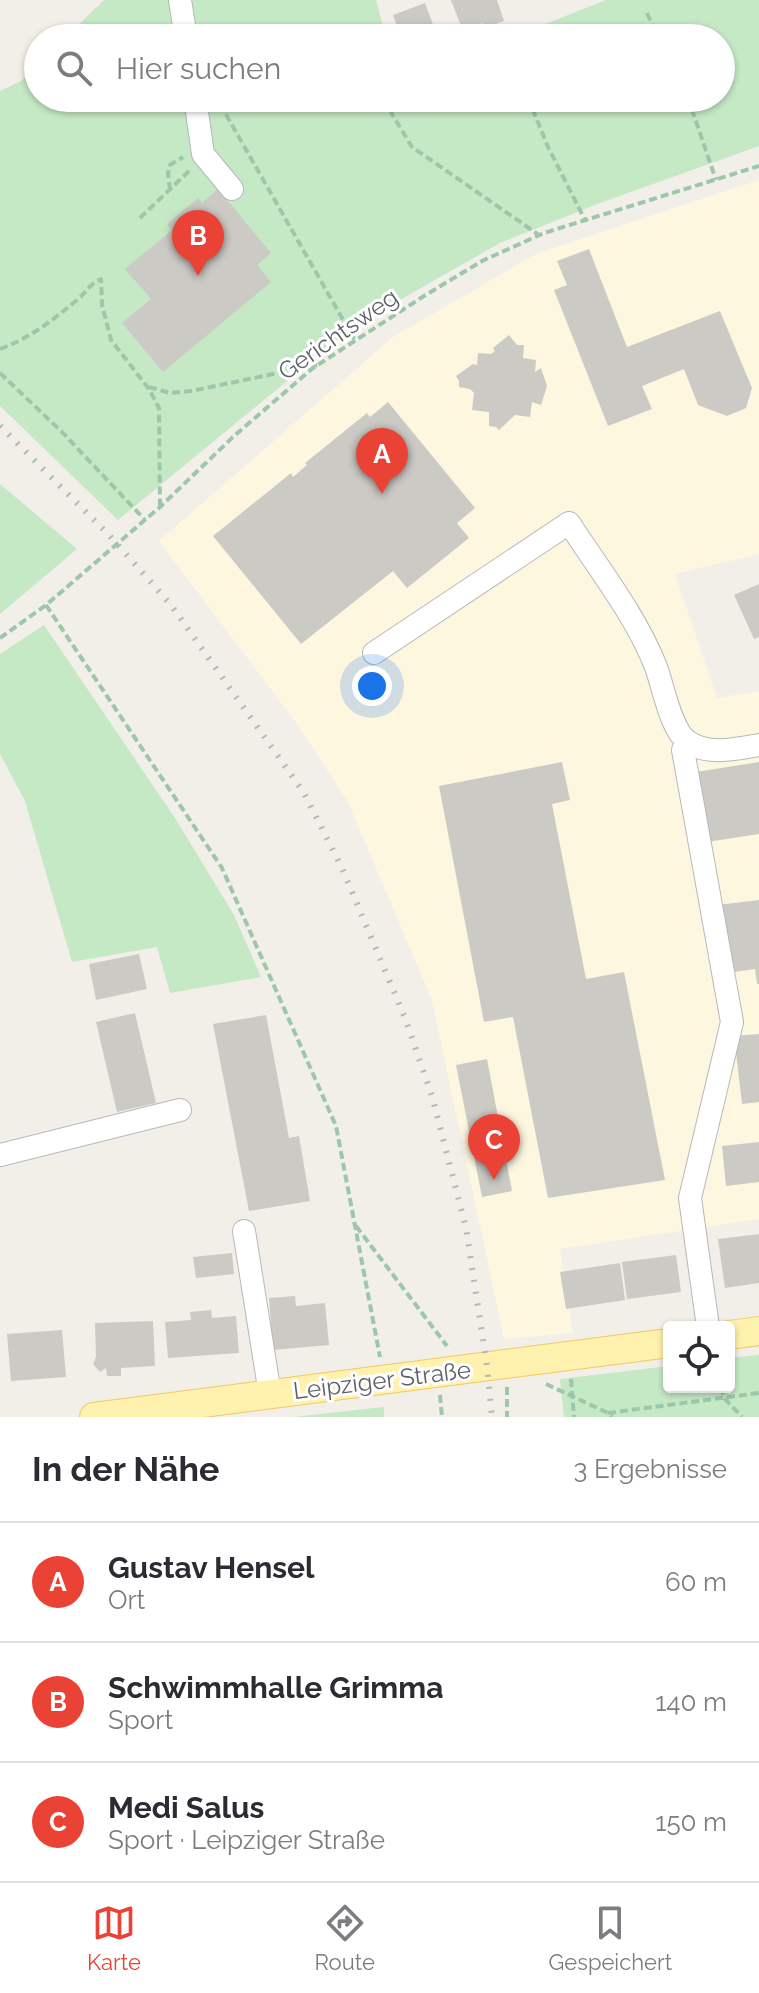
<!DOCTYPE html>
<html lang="de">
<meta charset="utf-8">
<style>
:root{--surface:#fff;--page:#f7f7f7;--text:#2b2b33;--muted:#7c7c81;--line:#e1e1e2;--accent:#ea4335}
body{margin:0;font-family:Raleway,sans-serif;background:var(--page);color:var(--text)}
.controls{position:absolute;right:24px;bottom:24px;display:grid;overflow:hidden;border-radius:8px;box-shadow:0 2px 6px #0004}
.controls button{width:72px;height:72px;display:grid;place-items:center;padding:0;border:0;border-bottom:2px solid var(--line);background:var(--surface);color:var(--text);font:40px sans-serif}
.you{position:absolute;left:372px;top:686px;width:28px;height:28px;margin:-20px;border:6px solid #fff;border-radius:50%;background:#1a73e8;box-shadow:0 0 0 12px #1a73e833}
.badge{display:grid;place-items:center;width:52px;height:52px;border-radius:50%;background:var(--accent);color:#fff;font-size:26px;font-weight:700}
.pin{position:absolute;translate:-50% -66px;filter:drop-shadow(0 2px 4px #0008)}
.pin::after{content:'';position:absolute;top:42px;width:28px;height:24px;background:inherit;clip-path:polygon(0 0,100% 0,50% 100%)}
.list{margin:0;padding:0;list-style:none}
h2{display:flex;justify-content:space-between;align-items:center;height:104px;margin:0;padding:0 32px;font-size:34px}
h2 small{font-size:26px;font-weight:400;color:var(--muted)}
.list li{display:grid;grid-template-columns:52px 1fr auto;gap:24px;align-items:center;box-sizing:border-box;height:120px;padding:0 32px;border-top:2px solid var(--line)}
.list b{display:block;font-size:30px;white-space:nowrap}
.list p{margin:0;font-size:26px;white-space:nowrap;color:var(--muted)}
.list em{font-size:26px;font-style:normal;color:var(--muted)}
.icon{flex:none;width:44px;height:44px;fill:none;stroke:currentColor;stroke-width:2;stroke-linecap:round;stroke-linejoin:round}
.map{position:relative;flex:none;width:759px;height:1417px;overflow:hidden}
.search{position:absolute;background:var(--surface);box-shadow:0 2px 6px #0004;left:24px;right:24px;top:24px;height:88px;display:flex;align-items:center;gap:20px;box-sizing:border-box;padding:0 28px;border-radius:44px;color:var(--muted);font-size:30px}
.sheet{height:464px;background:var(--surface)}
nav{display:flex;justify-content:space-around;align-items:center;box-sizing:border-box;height:112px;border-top:2px solid var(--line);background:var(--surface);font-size:22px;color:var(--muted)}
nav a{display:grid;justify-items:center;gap:4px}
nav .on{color:var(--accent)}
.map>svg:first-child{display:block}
</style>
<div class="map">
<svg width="759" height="1417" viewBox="0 0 759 1417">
<rect width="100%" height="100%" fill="#f1efe8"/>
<!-- commercial -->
<path fill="#fef7e0" d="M759,180V554L675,574L717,698L759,691V1219L560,1249L573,1333L504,1339L432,1000L348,802L295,721L159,541L393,337L536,254Z"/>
<!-- green -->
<path fill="#c5e8c5" d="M104,0H376L386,38H65Z
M606,0H759V146L600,203L500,243L354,326L118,520L0,406V91L21,81L38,65V98H721V38H510Z
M0,484L77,549L0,614Z
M44,625L175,818L234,915L261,977L170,993L157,947L72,962L25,801L0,754V654Z
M759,1355V1417H564L560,1379L669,1366V1387H729V1358Z
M384,1407V1417H293Z"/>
<!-- building -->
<path fill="#cccac5" d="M451,0H497L504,21L485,28L483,23L463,31Z
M425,3L438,38H401L393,15Z
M218,189L271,253L257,265L271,282L163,372L122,323L151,299L125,269L172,230L167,224L198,198L202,203Z
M589,249L627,347L720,311L752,388L746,408L727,416L698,405L684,369L642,386L652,409L608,426L554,290L567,285L557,261Z
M509,335L517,345H524L523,358L536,360L535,372L541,368L547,386L541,405L532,402L530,417L515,415L499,430L496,427L489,426V412L472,410L474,393L470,389L459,387V381L456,376L473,364L477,365L478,353L491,354L495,351L493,348Z
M388,402L475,508L457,523L469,538L407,588L393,571L301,644L213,536L291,473L293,477L307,465L305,463L367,413L370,417Z
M759,584V637L754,639L734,595Z
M562,762L570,800L552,804L586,979L624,972L665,1180L548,1198L513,1017L484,1022L439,786Z
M759,762V834L707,842L696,772Z
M759,900V984H757L755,969L727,973L717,905Z
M139,954L147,989L96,1000L89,964Z
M135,1013L156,1103L117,1112L96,1022Z
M266,1015L289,1138L299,1136L310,1201L249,1211L213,1024Z
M759,1034V1102L742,1104L734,1036Z
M487,1059L512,1191L482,1197L456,1065Z
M759,1142V1182L726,1186L722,1146Z
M759,1234V1283L725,1288L718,1239Z
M232,1253L234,1274L196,1278L193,1257Z
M676,1255L681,1292L627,1299L622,1262Z
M620,1263L625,1300L566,1309L560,1272Z
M295,1296L296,1306L325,1303L329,1345L273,1350L269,1298Z
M211,1310L212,1318L236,1316L239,1353L168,1358L165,1322L191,1320L190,1312Z
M153,1321L155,1366L121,1368V1376H107L106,1368L100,1372L93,1364L96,1357L95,1323Z
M62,1330L66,1377L11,1381L7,1334Z"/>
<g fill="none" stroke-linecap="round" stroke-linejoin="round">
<!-- minor casing -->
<g stroke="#b5b8bc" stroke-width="24">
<path id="minor" d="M180,0L186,38
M195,98L203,154L232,189
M374,653L569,523C599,569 636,616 656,667C663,686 671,730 687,741C706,756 737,749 759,745
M687,742L683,750L732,1022L690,1198L708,1327
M0,1155L180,1110
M244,1231L270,1394"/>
</g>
<!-- major casing -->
<g stroke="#f2c960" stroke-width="30">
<path id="major" d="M729,1335L759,1331
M94,1417L669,1343"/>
</g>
<!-- path -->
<path stroke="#9cc7a9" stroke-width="4" stroke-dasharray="8 4" stroke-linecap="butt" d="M647,13L659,38
M388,98L392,114L412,147L539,235
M528,98L548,147L585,220
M688,98L716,180
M220,104L354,339
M170,190L168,173L170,165L183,157
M140,218L190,170
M0,349C30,338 53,320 77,300C87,292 89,284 101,279L102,305L111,340L149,389L159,408L160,507
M0,373L63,433L145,520
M149,387L170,393L191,391L317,365
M46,605L222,868L336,1126L380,1357
M0,638L46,605L160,507L234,436L313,368L424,296L482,261L544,233L759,166
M356,1226L447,1346
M571,1379L574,1417
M546,1384L608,1413L612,1417
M507,1387V1417
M721,1387L724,1398L742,1417
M440,1395L442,1417
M608,1413L759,1393"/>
<!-- minor -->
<use href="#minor" stroke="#fff" stroke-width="22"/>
<!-- major -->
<use href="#major" stroke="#fff2af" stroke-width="28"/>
<!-- rail -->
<path stroke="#b6b7b8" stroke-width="6" stroke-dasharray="2 10" stroke-linecap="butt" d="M0,426L109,535L171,605L304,793L342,868L405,1018L432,1096L466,1228L487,1366L492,1417"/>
</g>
<g text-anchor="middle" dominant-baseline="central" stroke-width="6" stroke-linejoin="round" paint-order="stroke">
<!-- street labels -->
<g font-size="24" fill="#5f6368" stroke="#fff">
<text transform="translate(338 334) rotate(-35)">Gerichtsweg</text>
<text transform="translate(382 1380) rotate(-7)">Leipziger Straße</text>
</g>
</g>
</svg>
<div class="controls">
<button><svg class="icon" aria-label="locate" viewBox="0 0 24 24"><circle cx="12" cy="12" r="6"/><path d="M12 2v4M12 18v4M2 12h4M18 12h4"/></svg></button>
</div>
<div class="you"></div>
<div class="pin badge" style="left:382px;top:494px">A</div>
<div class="pin badge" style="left:198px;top:276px">B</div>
<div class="pin badge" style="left:494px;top:1180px">C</div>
<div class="search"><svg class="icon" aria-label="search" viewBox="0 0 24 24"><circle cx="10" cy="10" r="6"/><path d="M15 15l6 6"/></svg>Hier suchen</div>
</div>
<section class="sheet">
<h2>In der Nähe<small>3 Ergebnisse</small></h2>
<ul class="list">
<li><span class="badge">A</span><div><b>Gustav Hensel</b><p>Ort</p></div><em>60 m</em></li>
<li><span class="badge">B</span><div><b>Schwimmhalle Grimma</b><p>Sport</p></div><em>140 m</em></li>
<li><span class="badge">C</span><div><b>Medi Salus</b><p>Sport · Leipziger Straße</p></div><em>150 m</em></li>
</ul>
</section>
<nav>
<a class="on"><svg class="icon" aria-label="map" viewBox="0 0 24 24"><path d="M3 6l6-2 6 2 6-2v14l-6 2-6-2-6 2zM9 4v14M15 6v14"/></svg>Karte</a>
<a><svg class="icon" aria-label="directions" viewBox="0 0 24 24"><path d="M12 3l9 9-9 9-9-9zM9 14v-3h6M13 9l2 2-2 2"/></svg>Route</a>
<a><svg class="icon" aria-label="saved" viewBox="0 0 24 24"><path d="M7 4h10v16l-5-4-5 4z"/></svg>Gespeichert</a>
</nav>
